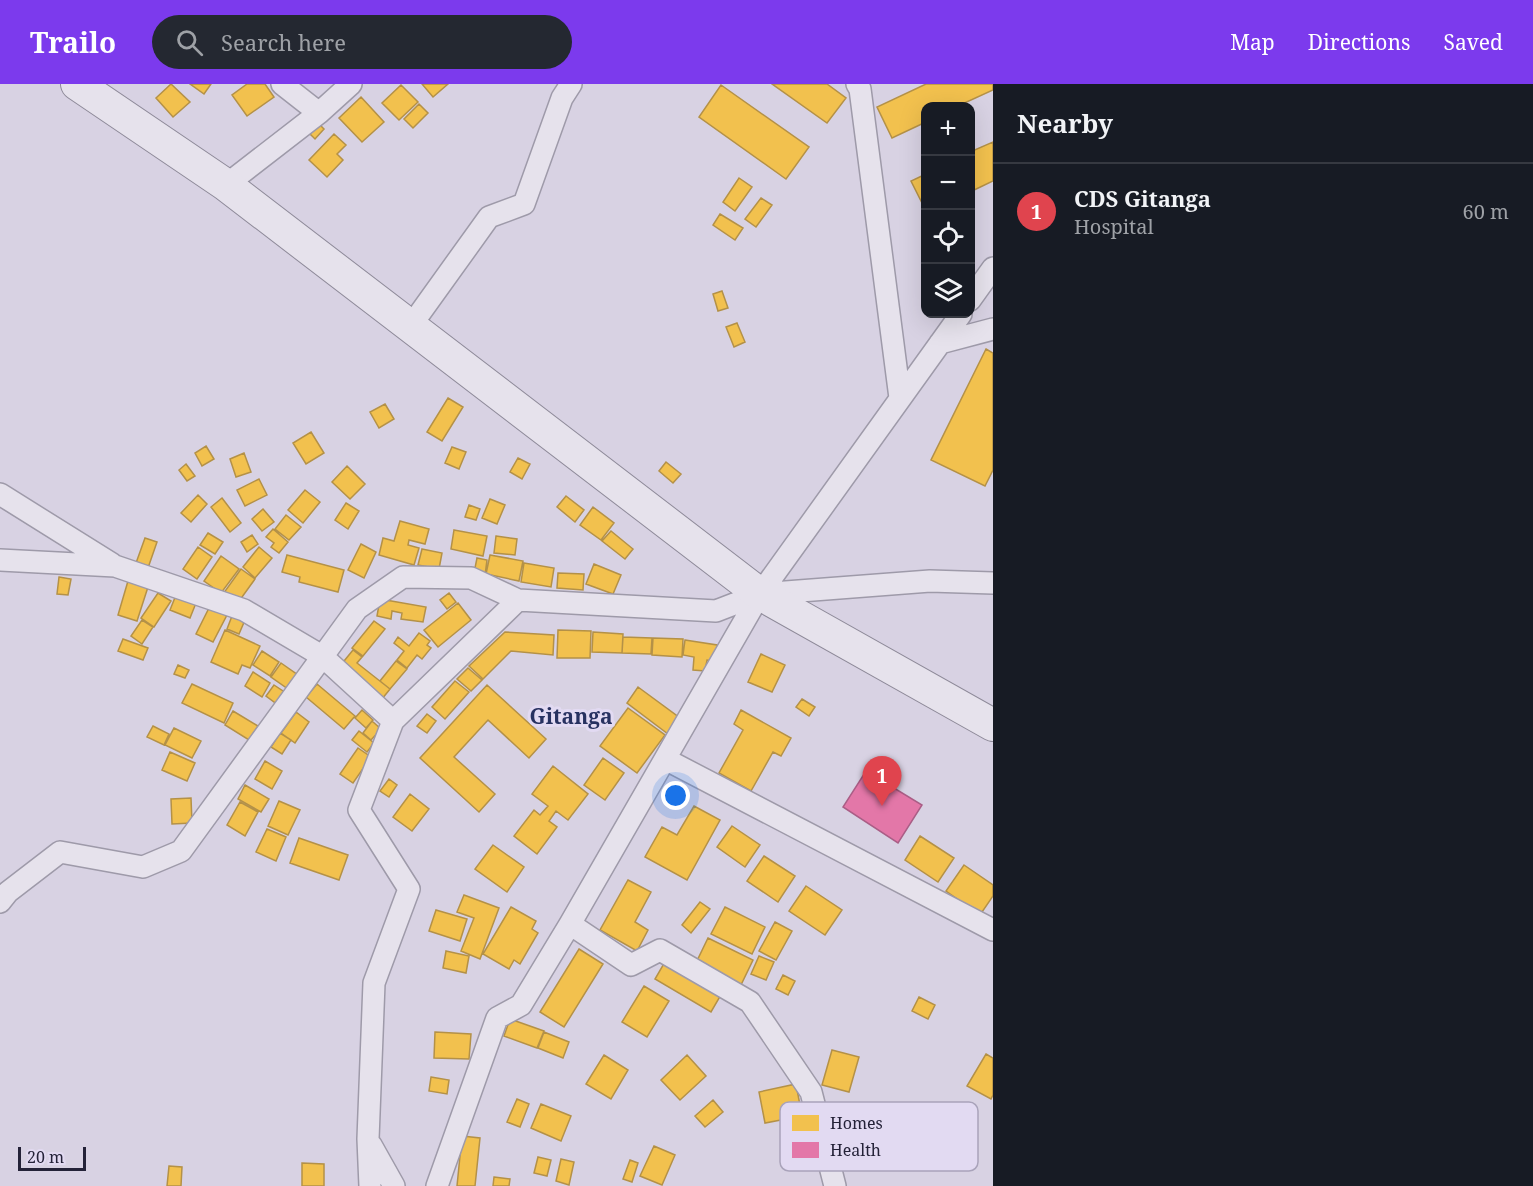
<!DOCTYPE html>
<meta charset="utf-8">
<style>
:root{--surface:#171b24;--page:#242831;--text:#f1f3f6;--muted:#9ea1a6;--line:#363941;--accent:#7c3aed}
body{margin:0;font-family:"Noto Serif",serif;background:var(--page);color:var(--text)}
.controls{position:absolute;right:18px;top:18px;display:grid;overflow:hidden;border-radius:12px;box-shadow:0 6px 24px #0002}
.controls button{width:54px;height:54px;display:grid;place-items:center;padding:0;border:0;border-bottom:2px solid var(--line);background:var(--surface);color:var(--text);font:30px sans-serif}
.scale{position:absolute;left:18px;bottom:15px;width:68px;box-sizing:border-box;padding-left:6px;border:3px solid #242238;border-top:0;font-size:16px;line-height:21px;white-space:nowrap;color:#242238;-webkit-text-stroke:4px #e2daf2;paint-order:stroke}
.you{position:absolute;left:676px;top:712px;width:21px;height:21px;margin:-15px;border:4px solid #fff;border-radius:50%;background:#1a73e8;box-shadow:0 0 0 9px #1a73e833}
.badge{display:grid;place-items:center;width:39px;height:39px;border-radius:50%;background:var(--accent);color:#fff;font-size:20px;font-weight:700}
.pin{position:absolute;translate:-50% -50px;filter:drop-shadow(0 2px 3px #0008)}
.pin::after{content:'';position:absolute;top:32px;width:21px;height:18px;background:inherit;clip-path:polygon(0 0,100% 0,50% 100%)}
.list{margin:0;padding:0;list-style:none}
h2{display:flex;justify-content:space-between;align-items:center;height:78px;margin:0;padding:0 24px;font-size:26px}
h2 small{font-size:20px;font-weight:400;color:var(--muted)}
.list li{display:grid;grid-template-columns:39px 1fr auto;gap:18px;align-items:center;box-sizing:border-box;height:96px;padding:0 24px;border-top:2px solid var(--line)}
.list b{display:block;font-size:22px;white-space:nowrap}
.list p{margin:0;font-size:20px;white-space:nowrap;color:var(--muted)}
.list em{font-size:20px;font-style:normal;color:var(--muted)}
.icon{flex:none;width:33px;height:33px;fill:none;stroke:currentColor;stroke-width:2;stroke-linecap:round;stroke-linejoin:round}
.map{position:relative;flex:none;width:993px;height:1102px;overflow:hidden}
header{display:flex;align-items:center;gap:36px;box-sizing:border-box;height:84px;padding:0 30px;background:var(--accent);color:#fff}
header strong{font-size:28px}
nav{display:flex;gap:33px;margin-inline-start:auto;font-size:21px}
.search{width:420px;height:54px;background:var(--page);display:flex;align-items:center;gap:15px;box-sizing:border-box;padding:0 21px;border-radius:33px;color:var(--muted);font-size:22px}
main{display:flex}
aside{flex:1;background:var(--surface)}
.map>svg:first-child{display:block}
</style>
<header>
<strong>Trailo</strong>
<div class="search"><svg class="icon" aria-label="search" viewBox="0 0 24 24"><circle cx="10" cy="10" r="6"/><path d="M15 15l6 6"/></svg>Search here</div>
<nav><a>Map</a><a>Directions</a><a>Saved</a></nav>
</header>
<main>
<div class="map">
<svg width="993" height="1102" viewBox="0 0 993 1102">
<rect width="100%" height="100%" fill="#d8d2e3"/>
<!-- homes -->
<path fill="#f2c14e" stroke="#b49147" stroke-width="1.5" d="M171,0L190,18L173,33L156,14Z
M190,0H211L204,10Z
M247,0H265L274,13L247,32L232,11Z
M422,0H448L433,13Z
M772,0H827L846,14L827,39Z
M926,0H993V6L958,22H926V38L892,54L877,23Z
M401,1L418,18L399,36L382,19Z
M721,1L809,63L786,95L699,33Z
M361,13L384,38L362,58L339,34Z
M419,20L428,29L413,44L404,35Z
M316,37L324,45L315,55L307,47Z
M334,50L346,61L337,70L343,76L327,93L309,76Z
M993,58V97L970,108V68Z
M926,90V127L911,97Z
M739,94L752,103L735,127L723,118Z
M761,114L772,121L756,143L745,135Z
M720,130L743,144L735,156L713,141Z
M722,207L728,224L718,227L713,210Z
M737,239L745,258L734,263L726,243Z
M986,265L993,269V386L985,402L931,376Z
M448,314L463,323L442,357L427,348Z
M385,320L394,335L379,344L370,328Z
M311,348L324,369L306,380L293,359Z
M206,362L214,375L202,382L195,369Z
M452,363L466,368L459,385L445,379Z
M244,369L251,388L236,393L230,375Z
M518,374L530,380L522,395L510,388Z
M666,378L681,390L673,399L659,387Z
M186,380L195,392L187,397L179,386Z
M347,382L365,400L350,415L332,398Z
M259,395L267,411L245,422L237,406Z
M305,406L320,418L303,439L288,426Z
M198,411L207,420L191,438L181,429Z
M566,412L584,426L575,438L557,423Z
M222,414L241,439L230,448L211,423Z
M490,415L505,421L497,440L482,434Z
M346,419L359,427L348,445L335,436Z
M469,421L480,425L476,436L465,433Z
M593,423L614,439L601,456L580,441Z
M263,425L274,438L262,447L252,435Z
M286,431L301,443L289,456L275,445Z
M400,437L429,445L425,460L409,456L408,461L419,464L414,481L379,471L383,454L394,457Z
M273,445L288,458L279,469L271,463L274,459L266,453Z
M454,446L487,452L483,472L451,465Z
M611,447L633,465L625,475L602,457Z
M208,449L223,458L215,470L200,461Z
M252,451L258,460L247,468L241,458Z
M496,452L517,455L515,471L494,469Z
M145,454L157,458L148,484L136,479Z
M361,460L376,468L364,494L348,486Z
M198,463L212,473L197,495L183,485Z
M259,463L272,474L255,494L243,483Z
M422,465L442,469L439,485L418,481Z
M287,471L344,486L338,508L299,498L300,493L282,488Z
M490,471L523,477L519,497L486,490Z
M221,472L239,485L221,509L204,497Z
M477,474L487,476L485,491L474,489Z
M524,479L554,484L551,503L521,498Z
M594,480L621,491L613,510L586,500Z
M241,485L255,495L237,520L223,510Z
M558,489L584,490L583,506L557,504Z
M59,493L71,495L68,511L57,510Z
M128,497L148,503L137,537L118,531Z
M158,509L171,517L154,543L141,534Z
M449,509L456,518L447,525L440,516Z
M176,511L196,519L190,534L170,526Z
M380,515L426,523L423,538L401,535L402,529L392,527L391,535L377,532Z
M458,519L471,536L438,563L424,546Z
M211,520L228,529L213,558L196,550Z
M232,532L245,536L239,550L227,545Z
M142,536L153,543L142,560L131,552Z
M374,537L385,545L363,572L352,564Z
M225,546L260,562L250,584L242,581L238,590L211,578Z
M558,546L591,547L590,574H557Z
M505,548L554,551L553,571L511,567L483,595L469,582Z
M593,548L623,550L622,569L592,568Z
M419,549L430,557L427,561L431,564L422,575L417,571L407,584L397,576L404,567L394,559L398,553L409,562Z
M623,553L652,554L651,570L622,569Z
M653,554L683,555L682,573L652,571Z
M123,555L148,564L143,576L118,567Z
M685,556L717,561L715,577L707,576L705,587L693,586L694,573L683,571Z
M353,566L362,573L357,579L390,605L382,615L340,582Z
M262,567L279,578L270,592L253,581Z
M761,570L785,581L772,608L748,598Z
M396,577L407,585L390,605L380,597Z
M281,579L298,591L288,605L271,593Z
M178,581L189,586L185,594L174,590Z
M468,584L482,596L471,607L457,595Z
M253,588L270,599L262,613L245,602Z
M455,597L469,608L445,635L432,623Z
M192,600L233,619L224,639L182,619Z
M317,600L355,632L344,645L306,613Z
M274,601L286,609L278,621L266,612Z
M487,601L546,655L529,674L488,636L454,673L495,710L479,728L420,674Z
M638,603L680,634L668,650L627,619Z
M802,615L815,623L809,632L796,623Z
M628,624L665,651L637,689L600,662Z
M362,626L373,636L366,644L355,634Z
M741,626L791,654L781,672L773,668L751,707L719,689L743,646L734,640Z
M233,627L258,642L249,656L225,641Z
M296,628L309,638L295,659L281,649Z
M427,630L436,637L427,649L417,642Z
M372,637L381,645L371,656L363,649Z
M153,642L169,650L164,661L147,653Z
M174,644L201,657L192,674L165,661Z
M359,647L374,659L367,668L352,656Z
M280,649L291,656L282,670L271,663Z
M358,664L371,673L353,699L340,690Z
M170,668L195,679L187,697L162,686Z
M603,674L624,689L605,716L584,701Z
M265,677L282,687L272,705L255,695Z
M553,682L588,710L568,736L556,727L549,737L557,743L537,770L514,752L534,726L540,731L548,722L532,710Z
M389,695L397,701L389,713L380,707Z
M245,701L269,715L261,728L238,715Z
M410,710L429,725L412,747L393,733Z
M191,714L192,739L172,740L171,715Z
M279,717L300,726L288,751L268,742Z
M240,718L258,728L245,752L227,741Z
M694,722L720,736L687,796L645,773L662,743L677,751Z
M732,742L760,761L745,783L717,763Z
M267,745L286,753L276,777L256,768Z
M920,752L954,774L938,798L905,776Z
M299,754L348,771L339,796L290,779Z
M493,761L524,783L507,808L475,785Z
M764,772L795,792L778,818L747,797Z
M964,781L993,801V812L980,831L946,807Z
M628,796L651,808L635,838L648,846L637,867L600,846Z
M806,802L842,826L825,851L789,827Z
M464,811L499,824L480,875L461,867L474,834L457,828Z
M700,818L710,825L691,849L682,841Z
M511,823L536,837L532,845L538,849L520,880L514,876L509,885L483,870Z
M725,823L765,843L752,870L711,850Z
M436,826L467,835L460,857L429,847Z
M775,838L792,847L776,876L759,867Z
M708,854L753,876L739,905L694,883Z
M579,865L603,880L564,943L540,928Z
M446,867L469,872L466,889L443,884Z
M759,872L774,878L766,896L751,890Z
M666,876L722,909L711,928L655,895Z
M783,891L795,897L788,911L776,905Z
M644,902L669,917L647,953L622,938Z
M919,913L935,921L928,935L912,927Z
M510,935L544,947L537,964L504,952Z
M435,948L471,950L469,975L434,974Z
M544,948L569,958L563,974L538,964Z
M832,966L859,973L849,1008L822,1001Z
M986,970L993,974V1011L991,1015L967,1002Z
M604,971L628,986L611,1015L586,1000Z
M687,971L706,992L680,1016L661,996Z
M431,993L449,996L447,1010L429,1007Z
M796,1000L802,1032L765,1039L759,1008Z
M517,1015L529,1020L520,1043L507,1038Z
M713,1016L723,1028L705,1043L695,1032Z
M541,1020L571,1032L561,1057L531,1044Z
M462,1052L480,1054L475,1102H457Z
M654,1062L675,1071L662,1101L640,1092Z
M538,1073L551,1076L547,1092L534,1089Z
M561,1075L574,1078L569,1101L556,1097Z
M630,1076L638,1079L632,1098L623,1095Z
M302,1079L324,1080V1102H302Z
M169,1082L182,1083L181,1102H167Z
M494,1093L510,1095L509,1102H493Z"/>
<!-- health -->
<path fill="#e377a8" stroke="#aa5e86" stroke-width="1.5" d="M866,687L922,721L898,759L843,723Z"/>
<g fill="none" stroke-linecap="round" stroke-linejoin="round">
<!-- street casing -->
<g stroke="#9e9aa9" stroke-width="24">
<path id="street" d="M282,0L319,29
M857,0L860,5L900,314
M226,101L319,29L351,0
M970,216L993,184
M410,243L489,133L524,120L562,14L571,0
M940,259L993,245
M0,410L112,480
M0,476L115,482L244,526L322,572L393,637
M665,675L993,846
M0,818L8,808L60,768L143,783L181,767L357,525L403,493L471,494L518,516L716,527L760,510L930,497L993,499
M570,840L631,881L660,866L750,918L811,1008L835,1102
M371,1061L394,1102
M370,1102L368,1055L374,899L409,805L359,726L393,637L518,516
M437,1102L497,934L521,921L570,840L760,510L961,230"/>
</g>
<!-- secondary casing -->
<g stroke="#8e8a99" stroke-width="34">
<path id="secondary" d="M77,0L226,101L760,510L993,641"/>
</g>
<!-- street -->
<use href="#street" stroke="#e6e2ec" stroke-width="21"/>
<!-- secondary -->
<use href="#secondary" stroke="#e6e2ec" stroke-width="32"/>
</g>
<g text-anchor="middle" dominant-baseline="central" stroke-width="6" stroke-linejoin="round" paint-order="stroke">
<!-- district labels -->
<g font-size="21" font-weight="bold" fill="#273160" stroke="#e2daf2">
<text x="571" y="632">Gitanga</text>
</g>
</g>
<!-- legend -->
<rect x="780" y="1018" width="198" height="69" rx="9" fill="#e2daf2" stroke="#a9a3ba" stroke-width="1.5"/>
<rect x="792" y="1031" width="27" height="16" fill="#f2c14e"/>
<rect x="792" y="1058" width="27" height="16" fill="#e377a8"/>
<g font-size="16" fill="#242238">
<text x="830" y="1045">Homes</text>
<text x="830" y="1072">Health</text>
</g>
</svg>
<div class="controls">
<button>+</button>
<button>−</button>
<button><svg class="icon" aria-label="locate" viewBox="0 0 24 24"><circle cx="12" cy="12" r="6"/><path d="M12 2v4M12 18v4M2 12h4M18 12h4"/></svg></button>
<button><svg class="icon" aria-label="layers" viewBox="0 0 24 24"><path d="M12 4l9 5-9 5-9-5zM3 14l9 5 9-5"/></svg></button>
</div>
<div class="scale">20 m</div>
<div class="you"></div>
<div class="pin badge" style="left:882px;top:722px;background:#e0444e">1</div>
</div>
<aside>
<h2>Nearby<small></small></h2>
<ul class="list">
<li><span class="badge" style="background:#e0444e">1</span><div><b>CDS Gitanga</b><p>Hospital</p></div><em>60 m</em></li>
</ul>
</aside>
</main>
